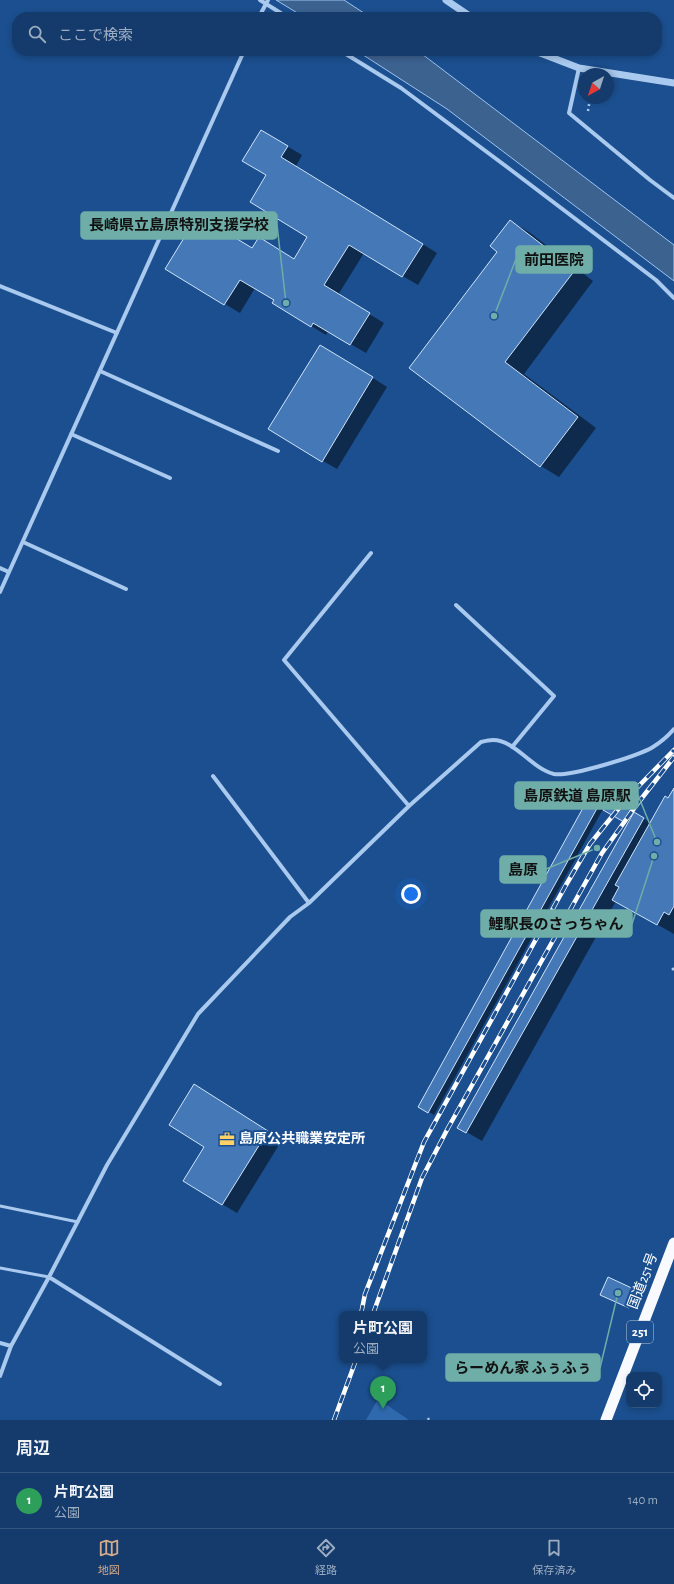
<!DOCTYPE html>
<html lang="ja">
<meta charset="utf-8">
<style>
:root{--surface:#143b6b;--page:#1d4271;--text:#f1f3f6;--muted:#9dadc1;--line:#33557e;--accent:#d6ab8b}
body{margin:0;font-family:"Alegreya Sans","Noto Sans JP",sans-serif;background:var(--page);color:var(--text)}
.controls{position:absolute;right:12px;bottom:12px;display:grid;overflow:hidden;border-radius:8px;box-shadow:0 2px 6px #0003}
.controls button{width:36px;height:36px;display:grid;place-items:center;padding:0;border:0;border-bottom:1px solid var(--line);background:var(--surface);color:var(--text);font:20px sans-serif}
.compass{position:absolute;left:578px;top:68px;width:36px;height:36px;border-radius:50%;background:var(--surface);box-shadow:0 2px 6px #0003;rotate:219deg}
.you{position:absolute;left:411px;top:894px;width:14px;height:14px;margin:-10px;border:3px solid #fff;border-radius:50%;background:#1a73e8;box-shadow:0 0 0 6px #1a73e833}
.badge{display:grid;place-items:center;width:26px;height:26px;border-radius:50%;background:var(--accent);color:#fff;font-size:13px;font-weight:700}
.pin{position:absolute;translate:-50% -33px;filter:drop-shadow(0 1px 2px #0008)}
.pin::after{content:'';position:absolute;top:21px;width:14px;height:12px;background:inherit;clip-path:polygon(0 0,100% 0,50% 100%)}
.popup{position:absolute;left:339px;top:1311px;width:88px;height:52px;box-sizing:border-box;display:grid;place-content:center;border-radius:8px;background:var(--surface);filter:drop-shadow(0 1px 3px #0005);font-size:13px;white-space:nowrap;color:var(--muted)}
.popup b{font-size:15px;color:var(--text)}
.popup::after{content:'';position:absolute;left:50%;top:100%;margin-left:-8px;border:8px solid transparent;border-top-color:var(--surface)}
.list{margin:0;padding:0;list-style:none}
h2{display:flex;justify-content:space-between;align-items:center;height:52px;margin:0;padding:0 16px;font-size:17px}
h2 small{font-size:13px;font-weight:400;color:var(--muted)}
.list li{display:grid;grid-template-columns:26px 1fr auto;gap:12px;align-items:center;box-sizing:border-box;height:56px;padding:0 16px;border-top:1px solid var(--line)}
.list b{display:block;font-size:15px;white-space:nowrap}
.list p{margin:0;font-size:13px;white-space:nowrap;color:var(--muted)}
.list em{font-size:13px;font-style:normal;color:var(--muted)}
.icon{flex:none;width:22px;height:22px;fill:none;stroke:currentColor;stroke-width:2;stroke-linecap:round;stroke-linejoin:round}
.map{position:relative;flex:none;width:674px;height:1420px;overflow:hidden}
.search{position:absolute;background:var(--surface);box-shadow:0 2px 6px #0003;left:12px;right:12px;top:12px;height:44px;display:flex;align-items:center;gap:10px;box-sizing:border-box;padding:0 14px;border-radius:16px;color:var(--muted);font-size:15px}
.sheet{height:108px;background:var(--surface)}
nav{display:flex;justify-content:space-around;align-items:center;box-sizing:border-box;height:56px;border-top:1px solid var(--line);background:var(--surface);font-size:11px;color:var(--muted)}
nav a{display:grid;justify-items:center;gap:2px}
nav .on{color:var(--accent)}
.map>svg:first-child{display:block}
</style>
<div class="map">
<svg width="674" height="1420" viewBox="0 0 674 1420">
<rect width="100%" height="100%" fill="#1b4f8f"/>
<!-- green -->
<path fill="#2e69ad" d="M378,1399L409,1420H366Z"/>
<!-- water -->
<path fill="#3c6290" stroke="#9cc4f0" d="M276,0H344L370,17H304Z
M357,51H418L674,245V281L447,109Z"/>
<!-- shadow -->
<path fill="#0007" d="M261,131L302,155L296,166L437,253L418,285L364,253L338,295L384,323L366,353L328,331L326,335L311,326L276,300L255,288L240,313L167,269L253,249L295,260L309,237L267,175Z
M510,221L529,232L593,281L524,374L596,428L559,477L541,466L411,368L499,251Z
M335,354L387,387L337,469L323,461Z
M595,789L616,801L651,823L669,800L674,790V934L616,901L482,1141L458,1127L629,823L603,809L434,1115L419,1106Z
M209,1094L282,1140L237,1213L222,1204L206,1147Z
M608,1279L641,1294L634,1310L606,1297Z"/>
<!-- building -->
<path fill="#4478b7" stroke="#cfe3fa" d="M261,130L288,146L281,157L423,244L402,277L349,245L324,285L370,313L350,345L313,323L311,327L272,303L274,300L240,280L224,305L165,269L198,215L252,248L259,237L294,259L307,237L250,202L266,175L242,161Z
M510,220L575,270L505,362L578,417L540,467L409,368L497,252L490,246Z
M320,345L373,377L322,462L268,429Z
M594,788L605,794L428,1113L418,1107Z
M674,788V906L669,915L664,912L657,925L612,900L619,887L615,885L665,796L668,798Z
M611,796L631,809L624,822L603,810Z
M634,812L644,818L466,1133L457,1128Z
M194,1084L268,1131L222,1205L183,1181L204,1147L169,1125Z
M608,1277L636,1290L629,1308L600,1295Z"/>
<g fill="none" stroke-linecap="round" stroke-linejoin="round">
<!-- path -->
<path stroke="#a9c9ee" stroke-width="2.5" stroke-dasharray="2 3" stroke-linecap="butt" d="M588,111L590,98
M428,1418L429,1420"/>
<!-- service -->
<path stroke="#a9c9ee" stroke-width="3" d="M673,969H674
M0,1206L78,1222
M0,1268L49,1277"/>
<!-- minor -->
<path stroke="#a9c9ee" stroke-width="4" d="M260,0L287,17
M259,17L268,0
M341,51L401,88L511,170L656,280L674,298
M579,68L569,113L650,180L674,198
M0,286L117,333
M100,371L278,451
M71,434L170,478
M23,542L126,589
M371,553L284,660L409,806
M0,568L9,572
M0,592L244,51
M456,605L554,696L512,747
M213,776L309,903
M49,1277L220,1384
M0,1343L11,1346
M0,1376L11,1346L49,1277L107,1165L198,1014L290,917L309,903L409,806L481,742C485,741 490,740 493,740C515,740 532,769 554,774C570,777 638,756 653,747C661,742 668,736 674,729"/>
<!-- tertiary -->
<path stroke="#a9c9ee" stroke-width="7" d="M446,0L471,17
M535,51L579,68L674,83"/>
<!-- trunk -->
<path stroke="#f8faff" stroke-width="11" d="M606,1420L674,1243"/>
<!-- rail casing -->
<g stroke="#fff" stroke-width="4.5">
<path id="rail" d="M361,1314L365,1294L424,1142L566,885L590,844L606,824L628,797L674,750
M373,1314L422,1178L448,1128L602,853L638,803L674,757
M334,1420L356,1360"/>
</g>
<!-- rail -->
<use href="#rail" stroke="#1b4f8f" stroke-width="3" stroke-dasharray="9" stroke-linecap="butt"/>
</g>
<!-- icons -->
<defs>
<g id="office-bare" transform="scale(1.2)"><path d="M-6-3h4V-5.5h4V-3h4V5H-6ZM-1-4.5V-3h2v-1.5ZM-6 0V1H6V0Z" fill="#ffd166" stroke="#1b4f8f" stroke-width="2.5" paint-order="stroke"/></g>
</defs>
<g fill-rule="evenodd">
<use href="#office-bare" x="227" y="1139"/>
</g>
<g text-anchor="middle" dominant-baseline="central" stroke-width="4" stroke-linejoin="round" paint-order="stroke">
<!-- shield labels -->
<rect fill="#1b4f8f" stroke="#bbcadd" stroke-width="1" x="627" y="1321" width="26" height="22" rx="3"/>
<g font-size="13" font-weight="bold" fill="#fff">
<text x="640" y="1332">251</text>
</g>
<!-- poi labels -->
<g font-size="14" font-weight="bold" fill="#fff" stroke="#1b4f8f" text-anchor="start">
<text x="239" y="1139">島原公共職業安定所</text>
</g>
<!-- street labels -->
<g font-size="14" fill="#fff" stroke="#1b4f8f">
<text transform="translate(643 1281) rotate(-69)">国道251号</text>
</g>
</g>
<!-- callouts -->
<path fill="none" stroke="#6fada8" stroke-width="1.5" d="M286 303L277 225M494 316L516 259M657 842L638 795M597 848L546 869M654 856L632 924M618 1293L600 1368"/>
<g fill="#6fada8" stroke="#1b4f8f" stroke-width="1.5">
<circle cx="286" cy="303" r="4"/>
<circle cx="494" cy="316" r="4"/>
<circle cx="657" cy="842" r="4"/>
<circle cx="597" cy="848" r="4"/>
<circle cx="654" cy="856" r="4"/>
<circle cx="618" cy="1293" r="4"/>
</g>
<g fill="#6fada8" stroke="#6fada8" stroke-width="1.5">
<rect x="81" y="212" width="196" height="27" rx="4"/>
<rect x="516" y="246" width="76" height="27" rx="4"/>
<rect x="515" y="782" width="123" height="27" rx="4"/>
<rect x="500" y="856" width="46" height="27" rx="4"/>
<rect x="481" y="910" width="151" height="27" rx="4"/>
<rect x="446" y="1354" width="154" height="27" rx="4"/>
</g>
<g font-size="15" text-anchor="middle" font-weight="bold" fill="#111">
<text x="179" y="230">長崎県立島原特別支援学校</text>
<text x="554" y="265">前田医院</text>
<text x="577" y="801">島原鉄道 島原駅</text>
<text x="523" y="875">島原</text>
<text x="556" y="929">鯉駅長のさっちゃん</text>
<text x="523" y="1373">らーめん家 ふぅふぅ</text>
</g>
</svg>
<div class="controls">
<button><svg class="icon" aria-label="locate" viewBox="0 0 24 24"><circle cx="12" cy="12" r="6"/><path d="M12 2v4M12 18v4M2 12h4M18 12h4"/></svg></button>
</div>
<svg class="compass" viewBox="-18 -18 36 36"><path d="M0-13l5 13h-10z" fill="#e53935"/><path d="M0 13l5-13h-10z" fill="#9dadc1"/></svg>
<div class="you"></div>
<div class="pin badge" style="left:383px;top:1409px;background:#2e9e5b">1</div>
<div class="popup"><b>片町公園</b>公園</div>
<div class="search"><svg class="icon" aria-label="search" viewBox="0 0 24 24"><circle cx="10" cy="10" r="6"/><path d="M15 15l6 6"/></svg>ここで検索</div>
</div>
<section class="sheet">
<h2>周辺<small></small></h2>
<ul class="list">
<li><span class="badge" style="background:#2e9e5b">1</span><div><b>片町公園</b><p>公園</p></div><em>140 m</em></li>
</ul>
</section>
<nav>
<a class="on"><svg class="icon" aria-label="map" viewBox="0 0 24 24"><path d="M3 6l6-2 6 2 6-2v14l-6 2-6-2-6 2zM9 4v14M15 6v14"/></svg>地図</a>
<a><svg class="icon" aria-label="directions" viewBox="0 0 24 24"><path d="M12 3l9 9-9 9-9-9zM9 14v-3h6M13 9l2 2-2 2"/></svg>経路</a>
<a><svg class="icon" aria-label="saved" viewBox="0 0 24 24"><path d="M7 4h10v16l-5-4-5 4z"/></svg>保存済み</a>
</nav>
